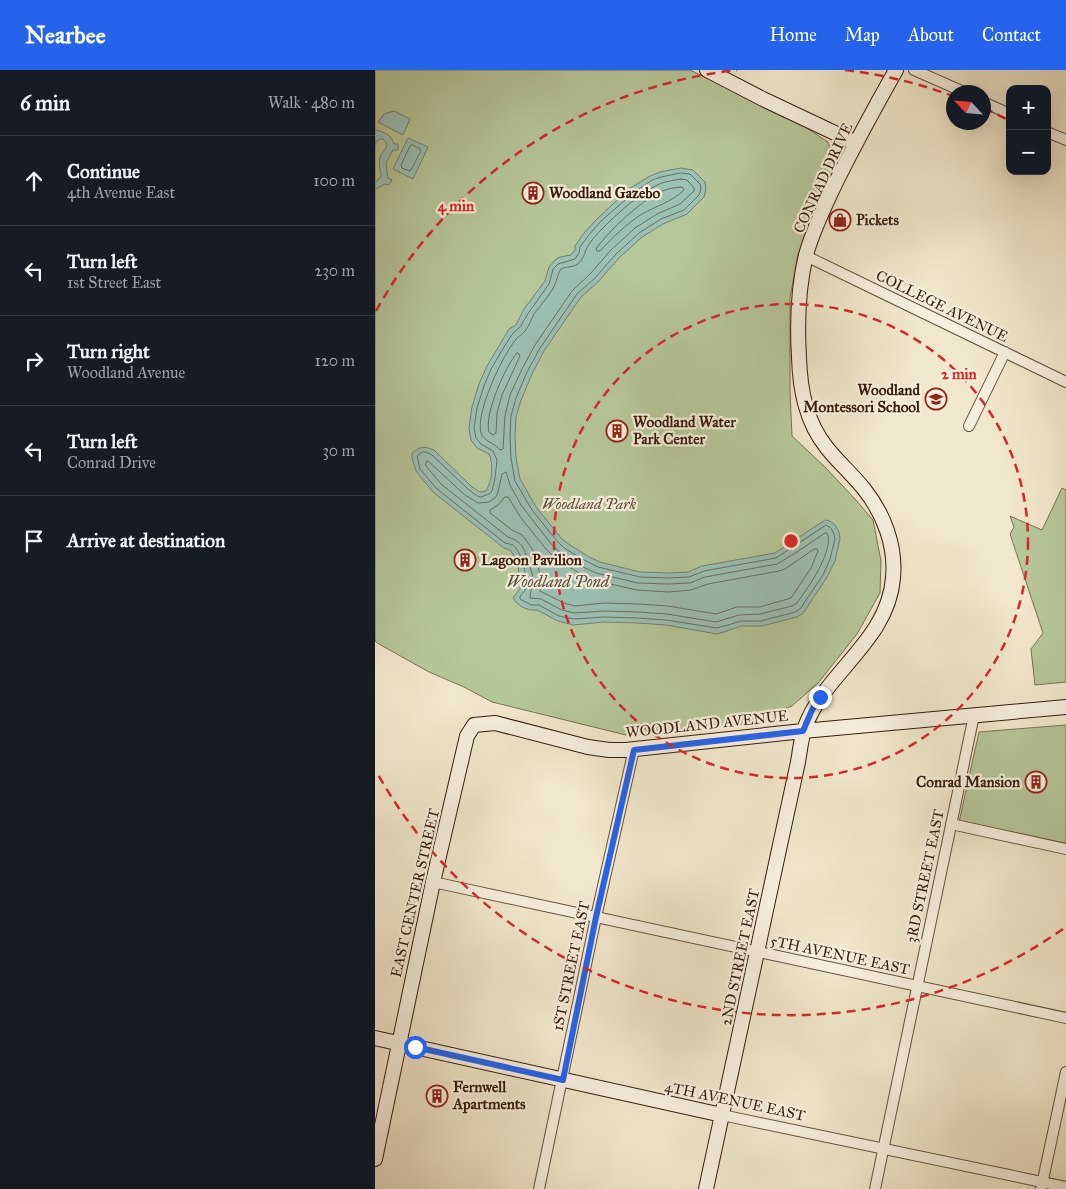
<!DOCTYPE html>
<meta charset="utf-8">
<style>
:root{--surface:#171b24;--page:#242831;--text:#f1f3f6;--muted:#9ea1a6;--line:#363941;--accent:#2563eb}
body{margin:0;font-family:"IM FELL Great Primer",serif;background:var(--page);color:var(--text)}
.controls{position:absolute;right:15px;top:15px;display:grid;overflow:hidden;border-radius:10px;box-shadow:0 5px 20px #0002}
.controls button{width:45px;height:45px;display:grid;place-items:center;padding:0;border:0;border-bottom:1px solid var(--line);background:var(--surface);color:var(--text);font:25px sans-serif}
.compass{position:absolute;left:571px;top:15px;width:45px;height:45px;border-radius:50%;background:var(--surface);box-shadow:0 5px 20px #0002;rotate:296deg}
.stop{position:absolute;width:15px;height:15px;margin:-11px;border:4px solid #2563eb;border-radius:50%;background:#fff}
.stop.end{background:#2563eb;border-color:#fff;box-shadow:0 1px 5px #0008}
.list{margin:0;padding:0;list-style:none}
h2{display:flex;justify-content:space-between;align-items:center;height:65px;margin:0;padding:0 20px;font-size:21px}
h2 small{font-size:16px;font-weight:400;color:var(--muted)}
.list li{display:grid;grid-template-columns:32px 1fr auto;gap:15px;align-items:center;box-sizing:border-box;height:90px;padding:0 20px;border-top:1px solid var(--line)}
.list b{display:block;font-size:19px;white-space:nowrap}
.list p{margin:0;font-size:16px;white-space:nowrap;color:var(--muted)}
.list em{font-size:16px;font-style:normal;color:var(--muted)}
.icon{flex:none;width:28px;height:28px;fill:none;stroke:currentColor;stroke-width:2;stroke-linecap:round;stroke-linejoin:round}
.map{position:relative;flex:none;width:691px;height:1119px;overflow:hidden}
header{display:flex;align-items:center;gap:30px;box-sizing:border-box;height:70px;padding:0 25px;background:var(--accent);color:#fff}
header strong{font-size:24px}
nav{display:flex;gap:28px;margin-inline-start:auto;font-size:18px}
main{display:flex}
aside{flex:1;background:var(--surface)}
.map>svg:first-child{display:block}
</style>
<header>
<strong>Nearbee</strong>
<nav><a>Home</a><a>Map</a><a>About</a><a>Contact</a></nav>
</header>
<main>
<aside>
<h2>6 min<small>Walk · 480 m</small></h2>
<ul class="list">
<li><svg class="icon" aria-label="ahead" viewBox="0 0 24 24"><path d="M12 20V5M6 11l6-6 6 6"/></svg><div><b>Continue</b><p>4th Avenue East</p></div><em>100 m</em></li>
<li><svg class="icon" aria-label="left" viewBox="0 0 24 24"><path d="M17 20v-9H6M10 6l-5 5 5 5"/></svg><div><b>Turn left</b><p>1st Street East</p></div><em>230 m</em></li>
<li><svg class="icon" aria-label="right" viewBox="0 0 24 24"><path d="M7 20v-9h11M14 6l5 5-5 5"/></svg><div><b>Turn right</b><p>Woodland Avenue</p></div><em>120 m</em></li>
<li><svg class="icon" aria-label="left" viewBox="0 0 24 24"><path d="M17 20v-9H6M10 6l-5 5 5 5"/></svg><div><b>Turn left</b><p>Conrad Drive</p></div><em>30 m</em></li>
<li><svg class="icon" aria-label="arrive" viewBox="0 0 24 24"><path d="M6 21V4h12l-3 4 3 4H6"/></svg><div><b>Arrive at destination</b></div></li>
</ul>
</aside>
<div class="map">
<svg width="691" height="1119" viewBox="0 0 691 1119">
<rect width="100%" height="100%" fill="#f1e7cc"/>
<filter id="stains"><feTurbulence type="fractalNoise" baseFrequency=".004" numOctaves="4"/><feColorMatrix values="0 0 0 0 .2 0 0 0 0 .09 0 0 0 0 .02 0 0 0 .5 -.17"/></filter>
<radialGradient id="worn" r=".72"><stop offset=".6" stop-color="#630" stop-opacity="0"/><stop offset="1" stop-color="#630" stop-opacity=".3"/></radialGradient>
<!-- green -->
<path fill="#b6c79b" stroke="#787153" d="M0,0H315L380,31L427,55L453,72L459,88L457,104L443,133L423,184L415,228V322L417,366L450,397L480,429L498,450L506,491L505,523L482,564L443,613L417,636L371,654L251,665L117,632L89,617L54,602L4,574L0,571Z
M687,418L691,420V612L660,615L656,579L668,563L635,464L639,457L635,446L667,460Z
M691,655V774L584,752L604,662Z"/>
<!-- water -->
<path fill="#9bc0b4" stroke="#747e70" d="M19,41L35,49L28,65L3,52L9,44Z
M0,60C9,62 16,64 19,74H23V80H18L11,93L13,108L17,110L14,115L10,114L1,119H0V111H2L6,106C5,99 3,92 6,85C8,81 11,80 12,74L8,69H4L3,71H1L0,76Z
M33,68L53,77L38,109L18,99Z
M306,98L318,100L330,112L331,119L329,127L312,144L288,154L267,167L244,188L223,212L206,227L169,281L157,304L146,330L141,347L140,366L141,388L145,409L161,437L186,468L192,473L214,487L225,492L265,502L293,503L313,502L327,496L400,483L450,450L455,451L460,455L464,462L465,469L460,491L452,507L429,542L422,547L387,556H366L355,560L342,564L291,555L262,553L229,552L198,555L183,551L162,540H155L147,537L141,532L138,528L145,519L146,506L144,503L142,490L135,480L129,478L58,422L41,401L37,388V383C46,376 49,376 59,380L97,417L105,422L111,421C117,411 119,395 114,384L102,378L96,370L94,358L97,337L104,314L112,296L134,259L141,255L149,239L170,211L174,197L180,190L185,187L196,185L200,180V176L209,163L222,149L254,119L275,106L285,102Z"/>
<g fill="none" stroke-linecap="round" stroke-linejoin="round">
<!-- shore -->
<path stroke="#6a6e60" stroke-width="1" d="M38,75L45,79L46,81L36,100L34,101L27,98L26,95L35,76Z
M306,103L315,104L325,114L326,119L324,125L309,140L286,149L264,163L241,184L220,208L202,224L165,278L152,302L141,328L136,346L135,366L136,388L140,411L157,440L182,471L189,478L211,491L223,497L265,507L293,508L314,507L329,501L401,488L451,455L456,458L459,464L460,469L455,489L448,505L429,533L426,538L420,542L386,551H366L353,555L342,558L291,550L262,548L229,547L199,549L184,546L164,535H156L145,529V526C147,524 149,522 150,520C154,510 147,482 138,475C137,475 132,473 130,473L61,418L45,399L42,386L47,382H51L57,385L94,420L102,426L106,427L114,424L117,421L120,408L122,390L118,381L106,374L101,368L99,358L102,338L109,316L116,299L129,277L138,263L145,257L154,242L174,214L178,199L183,194L200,189L204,183L205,177L213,166L225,152L258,123L277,110L286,107Z
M306,109L312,110L319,118V121L305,134L282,144L260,158L236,180L215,204L197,221L160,275L147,299L135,325L130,346L128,379L125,380C120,373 108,371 106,363C100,343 128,284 142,268C144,266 148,264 150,261C154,256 156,250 159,244C165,236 172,228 177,220C181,215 183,202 186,199C191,196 199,198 204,193C208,189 209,185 211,180C212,177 215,173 217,170C231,153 267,120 287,113C293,111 300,110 306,109Z
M306,117L308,118L309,120C297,132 281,136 267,144C251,154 237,168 225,181H222L221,179C232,162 272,125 290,120C295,118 301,118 306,117Z
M142,283L144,284L145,286L127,325L122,343L121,363L118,365L114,362C109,344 130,297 142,283Z
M53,391L90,425L103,433L114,432L121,427L123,422L127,404L131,402L135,415L146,435L177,475L185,482L208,497L221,503L263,513L293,514L315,513L330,507L402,494L422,482L450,463H452C460,480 432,519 422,533L417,536L385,544L364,545L341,552L292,544L263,542L229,541L199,543L187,540L166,529L155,528C155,523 157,518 158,512C158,506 157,503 155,497C150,483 150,472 133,467L66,414L51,396V392Z
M130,427H133L146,448L171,479L181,489L204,503L218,510L262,520L293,522L316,520L333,514L404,501L410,499L439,479H442L443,481L436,498L416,528L385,537H362L341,544L293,536L263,534L229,533L200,536L189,533L165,521L164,500L159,482L151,470L147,465L137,460L115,443V440L123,435Z"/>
<!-- street casing -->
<g stroke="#674e3b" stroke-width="12">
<path id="street" d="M539,0L589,22
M608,32L635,44
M672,62L691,70
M431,186L691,312
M594,356L630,282
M576,754L691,779
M58,812L691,948
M347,1045L691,1117
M164,1119L221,847L259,679
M500,1119L599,645
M666,1119L691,1002"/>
</g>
<!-- secondary casing -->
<g stroke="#391b0b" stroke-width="16">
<path id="secondary" d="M332,0L388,29L481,73
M0,968L347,1045
M0,1089L58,812L92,666L99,655L120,653L213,677L234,680H251L428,661L691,637
M331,1119C356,1004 380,890 405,775C411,748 417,720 423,692C425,681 426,668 430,657C450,602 513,571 518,508C521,476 509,444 489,419C477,404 463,392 452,378C431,352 425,320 424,287C422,254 423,218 431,185C438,159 450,136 461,112C480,74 500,37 521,0"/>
</g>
<!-- street -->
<use href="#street" stroke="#f6efde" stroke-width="10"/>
<!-- secondary -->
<use href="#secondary" stroke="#f6efde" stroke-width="14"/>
</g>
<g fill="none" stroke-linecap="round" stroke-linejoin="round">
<!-- route -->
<path stroke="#2563eb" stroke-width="6" d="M40,977L188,1010L221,847L259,680L428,661L437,640L445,627"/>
</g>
<!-- distance rings -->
<g fill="none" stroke="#d62828" stroke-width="2.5" stroke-dasharray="9 6">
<circle cx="416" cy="471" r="237"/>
<path d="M688 859A474 474 0 0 1 1 701M1 241A474 474 0 0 1 362 0M470 0A474 474 0 0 1 578 26M609 38A474 474 0 0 1 631 49"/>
</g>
<!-- icons -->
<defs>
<g id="building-ring" transform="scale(1.125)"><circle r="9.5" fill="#f6efde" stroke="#8f2418" stroke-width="1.5"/><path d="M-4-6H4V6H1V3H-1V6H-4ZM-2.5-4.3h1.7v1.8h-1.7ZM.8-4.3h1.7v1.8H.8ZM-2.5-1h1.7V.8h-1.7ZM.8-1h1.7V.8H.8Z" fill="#8f2418"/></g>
<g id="shop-ring" transform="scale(1.125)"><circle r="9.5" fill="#f6efde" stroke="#8f2418" stroke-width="1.5"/><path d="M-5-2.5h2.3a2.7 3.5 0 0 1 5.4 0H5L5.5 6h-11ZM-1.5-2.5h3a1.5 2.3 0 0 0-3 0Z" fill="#8f2418"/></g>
<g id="school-ring" transform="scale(1.125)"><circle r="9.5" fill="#f6efde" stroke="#8f2418" stroke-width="1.5"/><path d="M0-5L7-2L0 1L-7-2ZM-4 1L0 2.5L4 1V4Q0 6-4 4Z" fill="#8f2418"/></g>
</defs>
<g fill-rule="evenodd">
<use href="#building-ring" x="158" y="123"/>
<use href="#shop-ring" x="465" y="150"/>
<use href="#school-ring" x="561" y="329"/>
<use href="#building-ring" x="242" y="361"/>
<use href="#building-ring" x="90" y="490"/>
<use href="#building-ring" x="661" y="712"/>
<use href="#building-ring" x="62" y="1026"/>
</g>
<g text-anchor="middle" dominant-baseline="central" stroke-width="4.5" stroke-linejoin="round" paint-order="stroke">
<!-- street labels -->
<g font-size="15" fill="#391b0b" stroke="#f6efde">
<text transform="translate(448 108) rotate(-65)">CONRAD DRIVE</text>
<text transform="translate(567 236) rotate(26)">COLLEGE AVENUE</text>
<text transform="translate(332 654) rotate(-6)">WOODLAND AVENUE</text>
<text transform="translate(550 806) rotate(-78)">3RD STREET EAST</text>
<text transform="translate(40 823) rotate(-77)">EAST CENTER STREET</text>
<text transform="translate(465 885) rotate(12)">5TH AVENUE EAST</text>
<text transform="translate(365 887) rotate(-78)">2ND STREET EAST</text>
<text transform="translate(196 896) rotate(-78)">1ST STREET EAST</text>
<text transform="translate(360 1031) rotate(12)">4TH AVENUE EAST</text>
</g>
<!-- poi labels -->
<g font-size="15" font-weight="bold" fill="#391b0b" stroke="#f6efde" text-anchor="start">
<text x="174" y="123">Woodland Gazebo</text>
<text x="481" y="150">Pickets</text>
<text x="545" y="320" text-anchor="end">Woodland<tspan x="545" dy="17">Montessori School</tspan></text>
<text x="258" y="352">Woodland Water<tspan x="258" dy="17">Park Center</tspan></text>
<text x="106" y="490">Lagoon Pavilion</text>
<text x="645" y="712" text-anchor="end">Conrad Mansion</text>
<text x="78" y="1017">Fernwell<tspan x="78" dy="17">Apartments</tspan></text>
</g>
<!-- park labels -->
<g font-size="15" font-style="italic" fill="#5e4f36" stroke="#f6efde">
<text x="214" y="434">Woodland Park</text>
</g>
<!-- water labels -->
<g font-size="16" font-style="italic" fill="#564d3e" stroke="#f6efde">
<text x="183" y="511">Woodland Pond</text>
</g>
</g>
<circle cx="416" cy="471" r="8" fill="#d62828" stroke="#f6efde" stroke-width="2.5"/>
<g font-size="15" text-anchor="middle" font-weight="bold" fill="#d62828" stroke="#f6efde" stroke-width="4.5" stroke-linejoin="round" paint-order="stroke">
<text x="81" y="141">4 min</text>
<text x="584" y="309">2 min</text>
</g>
<rect width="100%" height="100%" filter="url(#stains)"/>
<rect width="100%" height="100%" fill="url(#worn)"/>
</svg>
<div class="controls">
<button>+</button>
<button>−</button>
</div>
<svg class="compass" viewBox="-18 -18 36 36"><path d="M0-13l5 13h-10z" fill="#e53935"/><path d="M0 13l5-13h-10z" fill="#9ea1a6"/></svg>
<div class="stop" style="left:40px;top:977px"></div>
<div class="stop end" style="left:445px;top:627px"></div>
</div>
</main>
